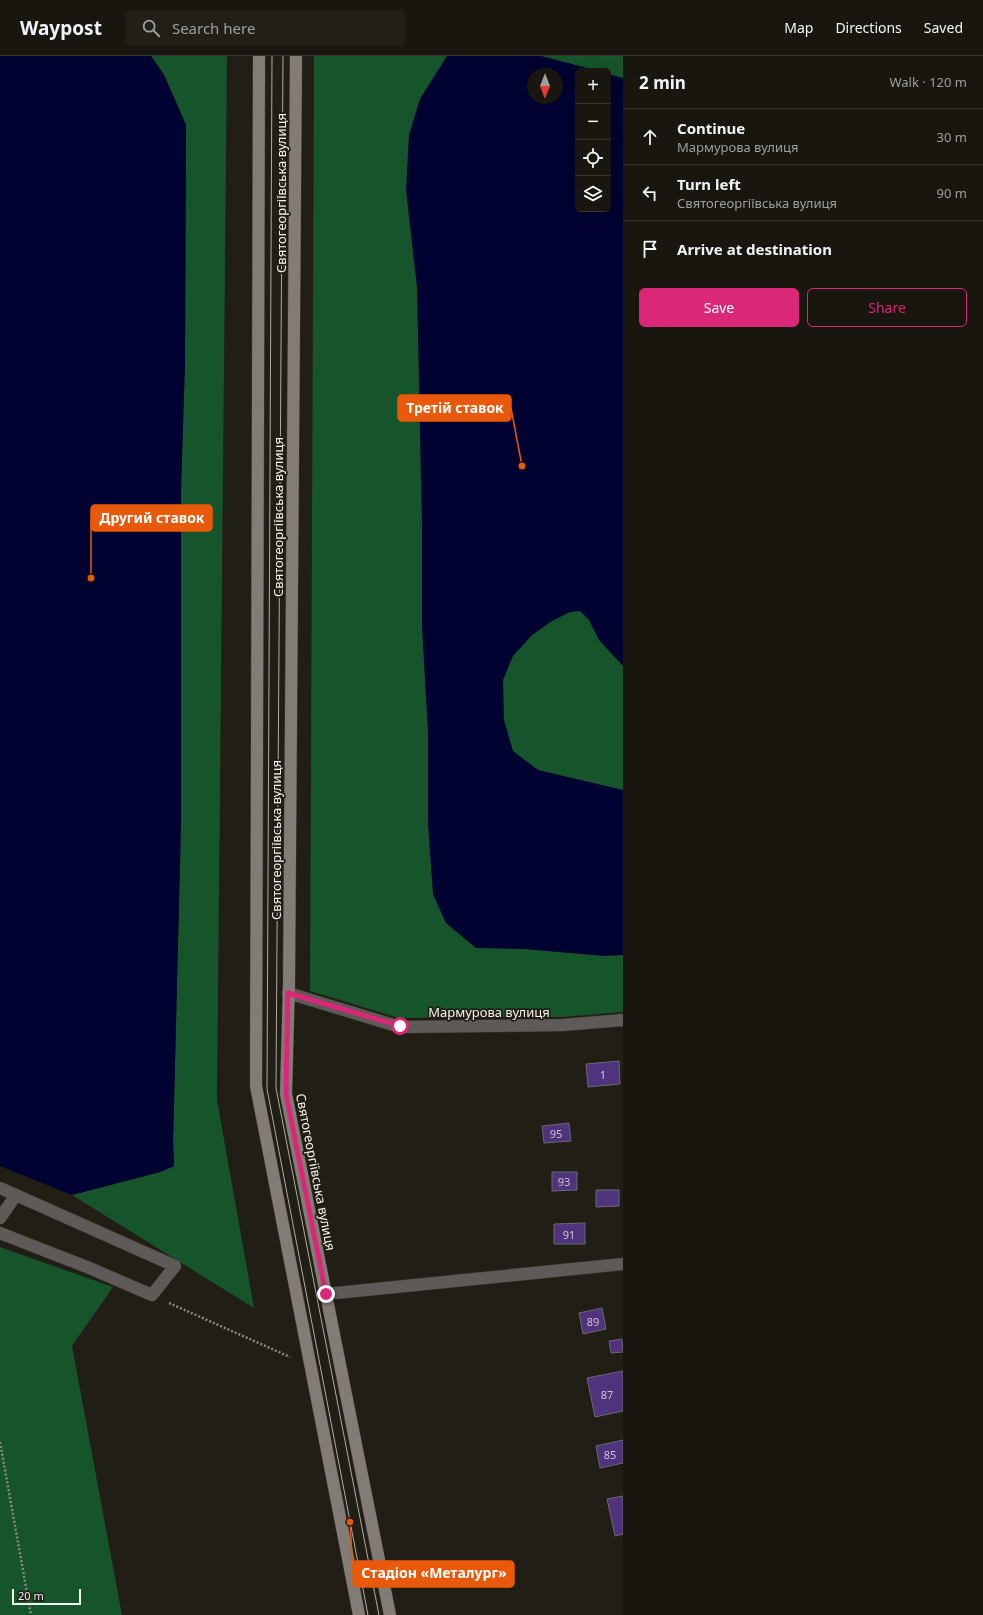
<!DOCTYPE html>
<meta charset="utf-8">
<style>
:root{--surface:#191610;--page:#221f19;--text:#f1f3f6;--muted:#9f9f9f;--line:#373530;--accent:#db2777}
body{margin:0;font-family:"Noto Sans",sans-serif;background:var(--page);color:var(--text)}
.controls{position:absolute;right:12px;top:12px;display:grid;overflow:hidden;border-radius:6px;box-shadow:0 4px 16px #0002}
.controls button{width:36px;height:36px;display:grid;place-items:center;padding:0;border:0;border-bottom:1px solid var(--line);background:var(--surface);color:var(--text);font:20px sans-serif}
.compass{position:absolute;left:527px;top:12px;width:36px;height:36px;border-radius:50%;background:var(--surface);box-shadow:0 4px 16px #0002;rotate:180deg}
.scale{position:absolute;left:12px;bottom:10px;width:69px;box-sizing:border-box;padding-left:4px;border:2px solid #f4f2ec;border-top:0;font-size:11px;line-height:14px;white-space:nowrap;color:#f4f2ec;-webkit-text-stroke:3px #211e15;paint-order:stroke}
.stop{position:absolute;width:12px;height:12px;margin:-9px;border:3px solid #db2777;border-radius:50%;background:#fff}
.stop.end{background:#db2777;border-color:#fff;box-shadow:0 1px 4px #0008}
.list{margin:0;padding:0;list-style:none}
h2{display:flex;justify-content:space-between;align-items:center;height:52px;margin:0;padding:0 16px;font-size:17px}
h2 small{font-size:13px;font-weight:400;color:var(--muted)}
.list li{display:grid;grid-template-columns:26px 1fr auto;gap:12px;align-items:center;box-sizing:border-box;height:56px;padding:0 16px;border-top:1px solid var(--line)}
.list b{display:block;font-size:15px;white-space:nowrap}
.list p{margin:0;font-size:13px;white-space:nowrap;color:var(--muted)}
.list em{font-size:13px;font-style:normal;color:var(--muted)}
.actions{display:flex;gap:8px;padding:12px 16px}
.actions a{flex:1;padding:9px 0;border:1px solid var(--accent);border-radius:6px;text-align:center;font-size:14px;color:var(--accent)}
.actions .main{background:var(--accent);color:#fff}
.icon{flex:none;width:22px;height:22px;fill:none;stroke:currentColor;stroke-width:2;stroke-linecap:round;stroke-linejoin:round}
.map{position:relative;flex:none;width:623px;height:1559px;overflow:hidden}
header{display:flex;align-items:center;gap:24px;box-sizing:border-box;height:56px;padding:0 20px;background:var(--surface);border-bottom:1px solid var(--line)}
header strong{font-size:19px}
nav{display:flex;gap:22px;margin-inline-start:auto;font-size:14px}
.search{width:280px;height:36px;background:var(--page);display:flex;align-items:center;gap:10px;box-sizing:border-box;padding:0 14px;border-radius:6px;color:var(--muted);font-size:15px}
main{display:flex}
aside{flex:1;background:var(--surface)}
.map>svg:first-child{display:block}
</style>
<header>
<strong>Waypost</strong>
<div class="search"><svg class="icon" aria-label="search" viewBox="0 0 24 24"><circle cx="10" cy="10" r="6"/><path d="M15 15l6 6"/></svg>Search here</div>
<nav><a>Map</a><a>Directions</a><a>Saved</a></nav>
</header>
<main>
<div class="map">
<svg width="623" height="1559" viewBox="0 0 623 1559">
<rect width="100%" height="100%" fill="#211e15"/>
<!-- green -->
<path fill="#16542b" fill-rule="evenodd" d="M151,0H227L217,1044L254,1252L72,1139L160,1116L174,1110L173,1087L181,766V432L185,306L186,69L164,19Z
M314,0H623V956L562,961L399,962L310,935ZM578,15H608V153H578ZM533,18H557V42H533Z
M0,1191L113,1231L72,1290L122,1559H0Z"/>
<!-- water -->
<path fill="#000231" fill-rule="evenodd" d="M0,0H151L164,19L186,69L185,306L181,432V766L173,1087L174,1110L160,1116L72,1139L0,1110Z
M447,0H541L599,15H578V153H608V18L623,22V610L599,584L589,564L580,555L570,556L552,565L532,579L513,600L503,624L504,664L513,695L538,714L623,734V899L604,900L524,893L476,892L446,867L433,838L428,767V675L422,571V471L417,231L406,134L409,79L420,43ZM533,18H557V42H533Z"/>
<!-- building -->
<path fill="#4f337c" stroke="#6b6873" d="M619,1005L620,1028L588,1031L586,1008Z
M569,1067L571,1085L544,1087L542,1070Z
M552,1116H577V1134L552,1135Z
M596,1134H619V1150L596,1151Z
M585,1167V1188H554V1168Z
M602,1252L606,1273L583,1278L579,1257Z
M622,1283L623,1296L611,1297L609,1285Z
M623,1315V1355L595,1361L587,1322Z
M623,1384V1407L600,1412L596,1390Z
M623,1440V1478L615,1480L607,1443Z"/>
<g fill="none" stroke-linecap="round" stroke-linejoin="round">
<!-- street casing -->
<g stroke="#3f3c33" stroke-width="13">
<path id="street" d="M288,937L400,971L563,969L623,964
M0,1132L175,1210L152,1239L87,1211L0,1177
M0,1162L16,1139
M326,1238L623,1208"/>
</g>
<!-- secondary casing -->
<g stroke="#3f3c33" stroke-width="13">
<path id="secondary" d="M259,0L256,1030L359,1559
M296,0L289,928L286,1038L390,1559"/>
</g>
<!-- path -->
<path stroke="#8c8982" stroke-width="2.5" stroke-dasharray="2 2" stroke-linecap="butt" d="M169,1247L290,1301
M0,1386L31,1559"/>
<!-- street -->
<use href="#street" stroke="#5e5a57" stroke-width="12"/>
<!-- secondary -->
<use href="#secondary" stroke="#837b76" stroke-width="12"/>
<!-- tram -->
<path stroke="#aeaca5" stroke-width="1" d="M272,0L267,1033L368,1559
M283,0L276,1032L379,1559"/>
</g>
<g fill="none" stroke-linecap="round" stroke-linejoin="round">
<!-- route -->
<path stroke="#db2777" stroke-width="5" d="M326,1238L286,1038L288,937L400,970"/>
</g>
<g text-anchor="middle" dominant-baseline="central" stroke-width="3.5" stroke-linejoin="round" paint-order="stroke">
<!-- number labels -->
<g font-size="11" fill="#cbc2d0">
<text x="603" y="1018">1</text>
<text x="556" y="1077">95</text>
<text x="564" y="1125">93</text>
<text x="569" y="1178">91</text>
<text x="593" y="1265">89</text>
<text x="607" y="1338">87</text>
<text x="610" y="1398">85</text>
</g>
<!-- street labels -->
<g font-size="13" fill="#f4f2ec" stroke="#211e15">
<text transform="translate(281 137) rotate(-90)">Святогеоргіївська вулиця</text>
<text transform="translate(278 461) rotate(-90)">Святогеоргіївська вулиця</text>
<text transform="translate(276 784) rotate(-90)">Святогеоргіївська вулиця</text>
<text x="489" y="956">Мармурова вулиця</text>
<text transform="translate(316 1116) rotate(79)">Святогеоргіївська вулиця</text>
</g>
</g>
<!-- callouts -->
<path fill="none" stroke="#e8590c" stroke-width="1.5" d="M522 410L511 352M91 522L91 462M350 1466L353 1518"/>
<g fill="#e8590c" stroke="#211e15" stroke-width="1.5">
<circle cx="522" cy="410" r="4"/>
<circle cx="91" cy="522" r="4"/>
<circle cx="350" cy="1466" r="4"/>
</g>
<g fill="#e8590c" stroke="#e8590c" stroke-width="1.5">
<rect x="398" y="339" width="113" height="26" rx="4"/>
<rect x="91" y="449" width="121" height="26" rx="4"/>
<rect x="353" y="1505" width="161" height="26" rx="4"/>
</g>
<g font-size="14" text-anchor="middle" font-weight="bold" fill="#fff">
<text x="455" y="357">Третій ставок</text>
<text x="152" y="467">Другий ставок</text>
<text x="434" y="1522">Стадіон «Металург»</text>
</g>
</svg>
<div class="controls">
<button>+</button>
<button>−</button>
<button><svg class="icon" aria-label="locate" viewBox="0 0 24 24"><circle cx="12" cy="12" r="6"/><path d="M12 2v4M12 18v4M2 12h4M18 12h4"/></svg></button>
<button><svg class="icon" aria-label="layers" viewBox="0 0 24 24"><path d="M12 4l9 5-9 5-9-5zM3 14l9 5 9-5"/></svg></button>
</div>
<svg class="compass" viewBox="-18 -18 36 36"><path d="M0-13l5 13h-10z" fill="#e53935"/><path d="M0 13l5-13h-10z" fill="#9f9f9f"/></svg>
<div class="scale">20 m</div>
<div class="stop" style="left:400px;top:970px"></div>
<div class="stop end" style="left:326px;top:1238px"></div>
</div>
<aside>
<h2>2 min<small>Walk · 120 m</small></h2>
<ul class="list">
<li><svg class="icon" aria-label="ahead" viewBox="0 0 24 24"><path d="M12 20V5M6 11l6-6 6 6"/></svg><div><b>Continue</b><p>Мармурова вулиця</p></div><em>30 m</em></li>
<li><svg class="icon" aria-label="left" viewBox="0 0 24 24"><path d="M17 20v-9H6M10 6l-5 5 5 5"/></svg><div><b>Turn left</b><p>Святогеоргіївська вулиця</p></div><em>90 m</em></li>
<li><svg class="icon" aria-label="arrive" viewBox="0 0 24 24"><path d="M6 21V4h12l-3 4 3 4H6"/></svg><div><b>Arrive at destination</b></div></li>
</ul>
<div class="actions"><a class="main">Save</a><a>Share</a></div>
</aside>
</main>
